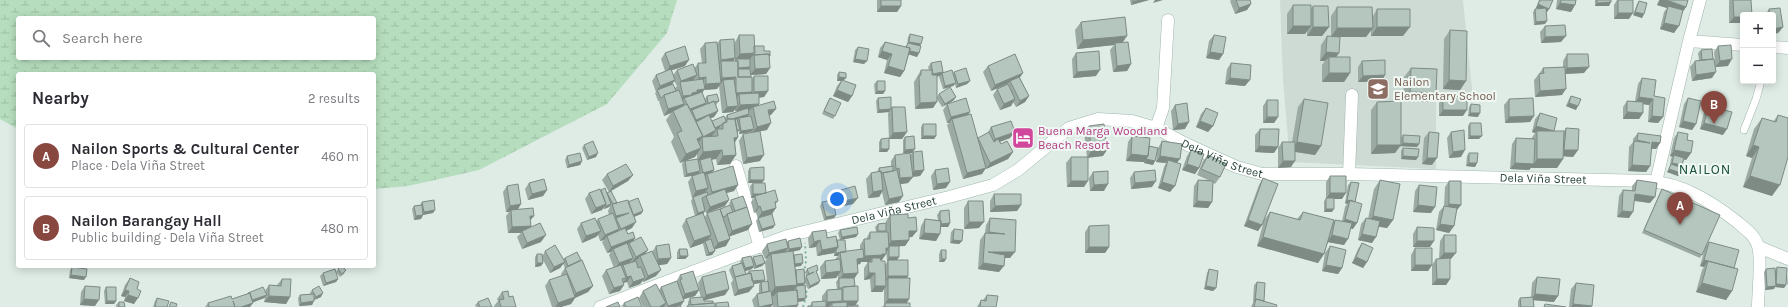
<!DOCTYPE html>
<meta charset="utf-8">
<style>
:root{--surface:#fff;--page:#f2f2f3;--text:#2b2b33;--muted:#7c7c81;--line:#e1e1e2;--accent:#89483f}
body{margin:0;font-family:Karla,sans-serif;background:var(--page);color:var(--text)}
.controls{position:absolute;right:12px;top:12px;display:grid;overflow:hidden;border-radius:4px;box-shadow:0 2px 10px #0003}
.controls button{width:36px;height:36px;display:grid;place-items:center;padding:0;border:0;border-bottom:1px solid var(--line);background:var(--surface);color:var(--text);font:20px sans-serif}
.you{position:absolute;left:837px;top:199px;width:14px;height:14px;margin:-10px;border:3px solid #fff;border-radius:50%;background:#1a73e8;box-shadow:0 0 0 6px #1a73e833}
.badge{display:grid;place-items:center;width:26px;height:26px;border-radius:50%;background:var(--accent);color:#fff;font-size:13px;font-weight:700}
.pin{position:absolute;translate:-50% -33px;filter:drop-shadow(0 1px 2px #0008)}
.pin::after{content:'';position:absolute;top:21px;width:14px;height:12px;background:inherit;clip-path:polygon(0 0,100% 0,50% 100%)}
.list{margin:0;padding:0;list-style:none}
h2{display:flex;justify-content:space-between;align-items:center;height:52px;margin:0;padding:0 16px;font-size:17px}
h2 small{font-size:13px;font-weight:400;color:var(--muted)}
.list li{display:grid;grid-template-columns:26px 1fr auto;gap:12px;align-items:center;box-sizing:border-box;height:64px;margin:0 8px 8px;padding:0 8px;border:1px solid var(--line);border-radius:4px}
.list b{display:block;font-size:15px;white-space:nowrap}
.list p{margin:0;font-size:13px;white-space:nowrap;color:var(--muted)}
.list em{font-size:13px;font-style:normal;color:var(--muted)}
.icon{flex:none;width:22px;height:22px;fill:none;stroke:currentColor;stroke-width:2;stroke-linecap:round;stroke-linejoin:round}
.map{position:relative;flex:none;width:1788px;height:307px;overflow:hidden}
.search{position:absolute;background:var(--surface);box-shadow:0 2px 10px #0003;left:16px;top:16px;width:360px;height:44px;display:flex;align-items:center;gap:10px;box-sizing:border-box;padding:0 14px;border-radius:4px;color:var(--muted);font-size:15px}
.panel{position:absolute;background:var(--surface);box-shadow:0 2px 10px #0003;left:16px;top:72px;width:360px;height:196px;border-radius:4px}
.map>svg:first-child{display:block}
</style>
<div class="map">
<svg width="1788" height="307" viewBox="0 0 1788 307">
<defs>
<pattern id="wetland-marsh" width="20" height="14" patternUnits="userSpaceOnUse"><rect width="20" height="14" fill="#b6debe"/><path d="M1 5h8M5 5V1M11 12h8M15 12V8" fill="none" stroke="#9cbfa4"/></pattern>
</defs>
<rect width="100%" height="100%" fill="#dfece5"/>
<!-- built -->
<path fill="#cddbd4" d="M1280,0H1463L1473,99L1436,97V169L1290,162L1283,80Z"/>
<!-- wetland -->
<path fill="url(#wetland-marsh)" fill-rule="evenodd" d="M0,0H677L667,33L607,104L479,170L408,186L374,189V74H18V129L0,119ZM18,18H374V58H18Z"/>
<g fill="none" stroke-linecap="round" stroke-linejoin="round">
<!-- lane casing -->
<g stroke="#a2b4ac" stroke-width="8">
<path id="lane" d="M1744,130L1756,99L1761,81"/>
</g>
<!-- street casing -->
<g stroke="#a2b4ac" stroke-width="13">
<path id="street" d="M1689,41L1743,45
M1773,47L1788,48
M1156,128L1163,108L1168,20
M736,166L760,247
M1349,174L1352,95
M1656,182L1689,41L1700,0
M1759,247L1788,259"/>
</g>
<!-- secondary casing -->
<g stroke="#9db8ac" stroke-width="13">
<g id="secondary">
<path id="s1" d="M600,307L787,236L949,197L993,185L1018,170L1069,128L1098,119L1132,121L1156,128L1186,144L1221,160L1237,167L1262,174H1349L1649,181C1683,184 1710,201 1736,221C1744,228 1755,235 1758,246C1762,258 1758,293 1758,307"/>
</g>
</g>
<!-- path -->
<path stroke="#7db19d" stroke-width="2" stroke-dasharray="2 3" stroke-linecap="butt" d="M803,307L807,294L803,279L806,261L805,243"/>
<!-- lane -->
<use href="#lane" stroke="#fff" stroke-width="7"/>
<!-- street -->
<use href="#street" stroke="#fff" stroke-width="12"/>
<!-- secondary -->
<use href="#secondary" stroke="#fff" stroke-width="12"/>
</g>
<!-- wall -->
<path fill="#9baaa3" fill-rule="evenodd" d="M877,0H901V6L897,12H877Z
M1130,0H1149L1131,5Z
M1231,0H1250L1251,4L1247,10L1235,14L1230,1Z
M1539,0H1553L1549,9L1547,12H1546L1545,24L1534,25L1533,12L1535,9L1538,8H1536Z
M1557,0H1576L1575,5L1571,12L1556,9Z
M1595,0H1611L1609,6H1595Z
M1617,0H1633L1629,19H1614V5Z
M1659,0H1688L1686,7L1682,12L1674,33L1660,29L1664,12L1667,8L1657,5Z
M1729,0H1751L1743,15V23H1729Z
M1639,1L1644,14L1642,18L1633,15L1637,4Z
M1293,5L1311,9L1313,6L1329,27L1322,36H1307V31L1305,34H1287V14Z
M1337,7L1373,16L1377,9L1403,36H1371V30L1366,37H1334L1336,57L1350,73L1344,82H1322V65L1325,61H1320L1321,45L1327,36L1331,37V16Z
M1769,9L1783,27L1778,33L1773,34V15H1765Z
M1081,22L1122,43L1131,64L1127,71L1113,72L1110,50L1114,45L1077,49L1075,30Z
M1545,26L1561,42L1541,43L1540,32Z
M1450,30L1466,81L1460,90L1443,89L1444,39Z
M910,34L921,44L920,46L919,53L917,57L909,54L904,71L900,77L884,73L887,60L878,57L880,48L885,42L905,47L907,45L908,37Z
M739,35L754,46L764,51L769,57L770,68L766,74L750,75L752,79L754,76L768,91L764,97L759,98V105L771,115H770L767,130L755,132L760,161L743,164L739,141L743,134L752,133V131L751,132L739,134V131L737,133L738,137L735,143L736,155L730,164L717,165L716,159L711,160L714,170L712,172L738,185L734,191L726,193L725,206L706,213L705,211L703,214L705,217L707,213L720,209L730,205L729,204L731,200L748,230L729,236L726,246L714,249L715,251L712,255L706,256L703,244L704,243L690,248L682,226L686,219L695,216L691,201L693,197H695L692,198L688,182L692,176L684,177L682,164L684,161L680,163L671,142L674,137L666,120L671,113L664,116L659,102L660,101H658L655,93L656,92L652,81L656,75L665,71L661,59L665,53L685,66L672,70L673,75L677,70L694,69L698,63H702L700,49L705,43L717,44L720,40L735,58L734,61H735V42ZM674,81L677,86L675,88L672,84ZM720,84L719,86L722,113L733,112L735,109V111H740L727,115L725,118L712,121L710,118L714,117L718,111L716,105L719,101L707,96L705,99L702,93L704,90L717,89ZM697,154V159L685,161L695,157Z
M1214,35L1223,54L1219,60L1206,58L1209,41Z
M1718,46L1728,66L1715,67L1712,78L1692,81L1690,67L1695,61L1699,60L1698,53L1701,50L1713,59L1715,62L1714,52Z
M858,47L864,64L853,62L855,50Z
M1076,53L1096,76L1073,78L1072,59Z
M1567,54L1584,73L1565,74L1562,95L1535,97L1534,80L1539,74L1543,68L1563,67V61Z
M1362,61L1385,75L1381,82H1358V67Z
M931,63L943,72V73L953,74L954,72L970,81L967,84L956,88L955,84L953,86L943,89L939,77L940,76H937V97L939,94L954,100L942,107L937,99L933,108L915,109L914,82L921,70H929L928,67Z
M1231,63L1245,86L1225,84L1227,69Z
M988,66L1020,78L1029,96L1025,102L1016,107L1013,102L1011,106L1000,110L993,95L997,89L1008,84L1009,83L991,91L983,72Z
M1411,68L1430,102L1403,101L1404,77Z
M839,72L852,96L848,102L833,96L837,86L841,81H837V75Z
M1642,78L1654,96L1663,117L1658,123L1648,122L1649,105L1643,104V113L1639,119H1623V107L1627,101H1635L1638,84Z
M877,81L885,91L883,94H875L874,84Z
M1443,96L1463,116H1439V103Z
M1571,96L1576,110L1566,106L1569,99Z
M830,98L835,116L833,119L822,114L828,101Z
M878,98L891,108L892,107L907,132L902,139H889L888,113L889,112L877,113L876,101Z
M1688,98L1696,124L1692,130L1679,127L1684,104Z
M1304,99L1321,146L1315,155L1295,152L1291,167L1278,168V148L1282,142H1292L1298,107Z
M1509,99L1534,116L1530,122L1505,123L1504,105Z
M1267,100L1278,117L1274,123H1263V106Z
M1377,102L1401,138L1403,135L1419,144L1417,147L1400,146L1395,153L1371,154V110Z
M947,104L968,115L978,139L987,134L991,127L1010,138L1000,142L1001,144L1013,152L1008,159L986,169H985L982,174L963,179L947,125L949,123H947L943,110Z
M1471,104L1478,117L1468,116L1469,107Z
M1175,105L1185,129L1173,130L1171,111Z
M1709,106L1723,135L1700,129L1704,112Z
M1206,108L1213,126L1208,132L1196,127L1201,114Z
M1540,113L1554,131H1564L1566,128L1578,150L1573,157L1563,156V159L1557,168H1531L1529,170L1510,169L1512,144L1516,138L1531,139L1535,133L1532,132L1535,119Z
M1778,115L1772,196L1743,187L1752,158L1746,156L1754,129L1762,118L1773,122Z
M1470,123L1479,139H1468V126Z
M923,124L936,136L934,139H921V127Z
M1089,126L1103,156L1088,157L1084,187H1067L1066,163L1071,157H1087L1084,132Z
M1260,129L1274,153L1255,152V135Z
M1429,132L1432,165L1422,164L1424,138Z
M1451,132L1461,157L1449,158L1447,138Z
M1678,132L1687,140L1691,153L1686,160L1684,159L1681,167V173L1678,176L1667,172L1670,166L1671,158L1673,157L1670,156L1674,138Z
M1638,133L1660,143L1656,149H1651L1650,166L1646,172L1628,171L1629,147L1633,142V139Z
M1132,136L1149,146L1158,148L1162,141L1177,163L1170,192L1158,188L1164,167L1166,163L1156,162L1157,154L1155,161L1153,165L1144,163V162L1126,161L1128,142Z
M905,137L913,152L924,170L920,176L913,177L908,183L900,184L899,202L885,205L882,192L879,197L868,198L866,179L871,173L877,172L879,168L891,166V161L895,155H910L912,153H903V140Z
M881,139L889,149L887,152H879V142Z
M584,145L596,157L587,160L582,148Z
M1403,148L1418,157L1416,160L1401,159V151Z
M1191,150L1199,168L1195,174L1182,170L1187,156Z
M1469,153L1477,163L1475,167L1466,166L1467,156Z
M1208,155L1220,177L1215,184L1213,183L1212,202L1208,208L1193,207L1194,186L1198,180H1208L1197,175L1203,161Z
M567,156L582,161L580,165L567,168L565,160Z
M750,168L762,183L766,193L778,201L775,205L772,214L773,228L759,232L756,221L758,218L756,212L754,213L751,202L754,198H751L750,186L753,183H748V171Z
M935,170L946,188L933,190L931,176Z
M1093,172L1104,191H1090L1089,178Z
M1134,172L1152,187L1131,189L1130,178Z
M607,174L633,175L628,181L611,191L617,203L628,202L643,211L641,214L634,217L632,228L626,231L628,234L635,238L634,240L645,254L652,252L656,246L671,258L667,264L658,265L656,276L643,282V280L640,284L629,288L627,282L623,283L620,291L609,294L602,276L606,270L614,268L609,255L611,252L607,253L602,242L604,240L600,241L598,235L596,237L582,243L577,229L581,223L597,221L598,219L609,215L608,211L610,207V206L609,207L604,209L603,208L602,210L591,214L585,199L589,193L601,190L607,193L609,192L602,180Z
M1330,176L1342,199H1334L1332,212H1324V201L1326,199V182Z
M1263,178L1264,220L1270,212L1297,219L1303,212L1333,223L1335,220L1342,221L1345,207L1347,204L1345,203L1348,185L1351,182L1355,202L1353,229L1351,228L1344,245L1328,242L1324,254L1318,263L1257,246L1263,224L1258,231L1244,226L1259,185Z
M1380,180L1393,220L1387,228L1379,227L1372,243L1358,240L1361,224L1366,218L1368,219L1374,189Z
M1637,180L1650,203L1634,201L1629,218L1617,217L1619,196L1623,190L1632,191V186Z
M1449,181L1461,205L1456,211L1454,226L1449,233L1436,230L1439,212L1444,206L1445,187Z
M529,183L547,190L543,196L528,200L525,189Z
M1419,185L1431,213L1413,212L1415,191Z
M507,186L518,209L530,220L531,226L530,228L541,242L522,249L517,237L521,233H508L506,216L509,212H506L503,192Z
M1662,189L1707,245L1709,242L1734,268L1732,291L1726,300L1696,292L1702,270L1704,267L1700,266L1704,251L1700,258L1642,233L1660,193Z
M841,190L853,204L839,207L836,196Z
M994,194L1021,205L1017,211L990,212V201Z
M968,201L979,228L964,229V208Z
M422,202L435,210L433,213L423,215L421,219L414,220L412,209L414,206L420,205Z
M822,202L836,215L834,218L824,220L820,206Z
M940,211L950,223L948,227H941L936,241L919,239L921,226L925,219L938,220L937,215Z
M890,215L908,218L917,231L912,237H909V240L905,246H899V257L897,260L908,276L907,278L909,299L907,303L910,307H882L884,305V289L882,292H871L870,279L864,280V268L868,262H870H861L860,264L857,265L854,278L855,286L858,301L855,306L858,307H807L808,306H810L812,302H822V296L827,290L837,289L836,282L838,279V275L836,278L821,279L820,267L825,261L836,260V258L838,256H834V253L817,256L816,247L809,248L808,238L812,232L837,240L846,252L860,250V245L864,239H866L870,232H876L875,227L878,224L886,223V221ZM886,251L887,261L888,260L886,264L881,261L880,260H882L886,254Z
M990,218L1010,258H1005L999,272L978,269L980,240L985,233L986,225Z
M1089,226L1109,247L1105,253H1085V232Z
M1417,227L1430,247H1413V234Z
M954,229L962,241L959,244L950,243L951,232Z
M840,230L858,234L856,237L840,240L838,233Z
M1444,235L1451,259H1450V279L1446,285H1432V265L1436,259H1439L1440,241Z
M788,241L800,250L793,251L794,255L801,266L795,267L796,270L805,278L806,276L805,272L807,269L818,270L816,273L820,281L818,284L808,289L805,283L804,285V301L798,302V305L797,307H773V305L771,307H754L752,300L757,294L759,293V285L760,283L753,284L749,292L734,296L731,283L733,280L729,270L732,266L740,263V262L742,258L752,259L753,257L765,262L767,258L765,259L762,251L767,244L787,242ZM765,263L767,281L763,282L749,271L746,274L745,271L752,269L753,267L754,269L762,266Z
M1362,243L1367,262L1363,268L1352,263L1358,249Z
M1330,246L1342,268L1338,274L1322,271L1325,253Z
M1415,248L1432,265L1428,271H1411V255Z
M679,249L688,256L685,259H677V252Z
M941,250L946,259L944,262H939V254Z
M545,251L563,259L565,258L580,261L593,286L588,292L575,298L571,304L561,307H552L545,286L549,280L562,276L561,274L565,268L563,263L560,268L550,273L543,260V263L541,266L535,267V257L537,254L543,255Z
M72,267L84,280L69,278L70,270Z
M1777,267L1786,285L1784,288L1775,287L1774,289L1765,290L1764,272L1766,269L1775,270Z
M338,269L346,270L344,274L340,277L336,272Z
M1209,269L1216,288L1213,291L1204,289L1207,273Z
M323,273L338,279L336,282L323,286L320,276Z
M1788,274V284H1787Z
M680,275L699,289L698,283L702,277L725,295L703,300L704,301L713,303L715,305L716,303L729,307H686L688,305V302L690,298H701L699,290L695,296L683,299L684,301L680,306L681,307H643L639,298L643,291L659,290L661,287L676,282Z
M1537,277L1554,302L1533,300L1534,307H1518V301L1520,298L1531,297L1532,283Z
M130,278L137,289L134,304L124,301L125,297L121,296L125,285Z
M282,279L290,297L286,304L264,302L265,298L253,302L250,307H205L208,303L232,299L247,295L248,293L265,291L269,285H277Z
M1257,282L1264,301L1276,307H1251L1253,303L1254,285Z
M1576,283L1592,306L1591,307H1569L1571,289Z
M85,286L95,306L80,305L81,292Z
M106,287L116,301L114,304H105L104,291Z
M312,290L321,297L314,300L312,305L299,306L298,298L300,295L310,294V293Z
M502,292L509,297L516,307H494V306L498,301L497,299Z
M987,295L996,307H977L981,300H983Z
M157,298L167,307H153L155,301Z
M119,302L125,307H116V305Z
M478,302L492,307H476L475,305Z
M624,303L642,307H623L622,306Z"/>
<!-- shaded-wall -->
<path fill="#7e8b85" d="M1140,0H1149L1131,5L1133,2Z
M1155,0H1163L1153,3Z
M1660,0H1666L1686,7L1682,13L1668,6L1667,8L1657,5Z
M1611,2L1609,6H1595L1597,3Z
M1560,3L1575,5L1571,12L1556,9Z
M1251,4L1247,10L1235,14L1239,8Z
M1538,4L1549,9L1547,12L1536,8Z
M881,6H901L897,12H877Z
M1635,12L1644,14L1642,18L1633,15Z
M1618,13H1633L1629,19H1614Z
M1734,17H1743V23H1729Z
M1547,21L1545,24L1534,25L1536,22Z
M1664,23L1679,26L1674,33L1660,29Z
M1293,26H1311L1305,34H1287Z
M1313,27H1329L1322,36H1307Z
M1377,27H1410L1403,36H1371Z
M1783,27L1778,33L1773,34V29Z
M1337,28H1373L1366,37H1331Z
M1127,36L1121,45L1115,43L1114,45L1077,49L1083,40Z
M1566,36L1561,42L1541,43L1545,37Z
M909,42L921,44L919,47L908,43Z
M906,50L919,53L917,57L904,53Z
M882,51L892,54L887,60L878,57Z
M1210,52L1223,54L1219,60L1206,58Z
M1326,52L1339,53L1333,62L1329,57L1325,61H1320Z
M755,53L750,59L735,60L740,54Z
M735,58L731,65L721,61L718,66H717L721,60Z
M855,59L867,61L864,64L853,62Z
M1732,59L1728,66L1715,67L1720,61Z
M689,60L685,66L666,72L670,66Z
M1131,64L1127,71L1113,72L1117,66Z
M888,66L904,71L900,77L884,73Z
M750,67L748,70L737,71L736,68Z
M1589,67L1584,73L1563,74L1567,68Z
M770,68L766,74L750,75L755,69Z
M1100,70L1096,76L1073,78L1077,72Z
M943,72L940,76L931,78L933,74Z
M1716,72L1712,78L1692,81L1696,75Z
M1023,73L1019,79L1010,81L1009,83L991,91L995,85Z
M1329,73H1350L1344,82H1322Z
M697,75L692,81L680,83L681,81Z
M1385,75L1381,82H1358L1363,76Z
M706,77L701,83L695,84L699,78Z
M736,77L731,84L723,80L717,89L704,90L700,96L684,98L682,102H678L683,96L697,90H702L706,84L718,83L722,78Z
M839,77L846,78L843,81L842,80L841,81H837Z
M1230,78L1250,80L1245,86L1225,84Z
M675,80L671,86L657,90L660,86Z
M1449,80L1466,81L1460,90L1443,89Z
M970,81L967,84L956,88L958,84Z
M956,83L953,86L943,89L945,86Z
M1566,89L1562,95L1535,97L1540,91Z
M837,90L852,96L848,102L833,96Z
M768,91L764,97L750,98L754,92Z
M877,91H885L883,94H875Z
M752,92L748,98L739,94L736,99H732L736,93Z
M1410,92L1436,93L1430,102L1403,101Z
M1029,96L1025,102L1016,107L1020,101Z
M956,97L954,100L942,107L945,104Z
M1639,97L1653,99L1649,105L1635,103Z
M1015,99L1011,106L1000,110L1004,104Z
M937,102L933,108L915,109L920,103Z
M706,103L702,109L692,110L689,114V110Z
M1569,103L1578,106L1576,110L1566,106Z
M684,104L680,110L673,111L671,113L664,116L668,109Z
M759,104L755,110L753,107L750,110L735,111L740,105Z
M738,106L733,112L722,113L727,107Z
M776,109L771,115L764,116L768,110Z
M891,109L889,112L877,113L879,110Z
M1443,110H1467L1463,116H1439Z
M718,111L714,117L692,126L696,120Z
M970,112L966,118L952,119L949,123H947L951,117Z
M1627,112L1643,113L1639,119H1623Z
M1470,113H1480L1478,117L1468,116Z
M749,114L747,117L739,118L737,120H728Z
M1534,116L1530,122L1505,123L1509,117Z
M1652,116L1663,117L1658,123L1648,122Z
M1267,117H1278L1274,123H1263Z
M1200,121L1213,126L1208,132L1196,127Z
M1683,121L1696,124L1692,130L1679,127Z
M1189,122L1185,129L1173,130L1178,124Z
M771,123L767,130L752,133L757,127Z
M1704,123L1727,129L1723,135L1700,129Z
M721,125L719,128L713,131L715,128Z
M1536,126L1554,131H1537L1535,133L1532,132Z
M754,129L751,132L739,134L741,131Z
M716,130L712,136L702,141L703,137Z
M907,132L902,139H889L893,133Z
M1015,132L1010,138L991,145L995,139Z
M703,136L697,145V139Z
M923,136H936L934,139H921Z
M1470,136H1482L1479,139H1468Z
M738,137L732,146L734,138Z
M1297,142L1321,146L1315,155L1290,151Z
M1652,142L1660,143L1656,149L1647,148Z
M1403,143L1419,144L1417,147L1400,146Z
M1377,145H1401L1395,153L1371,154Z
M1753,145L1759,147L1752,158L1746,156Z
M1259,146L1278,147L1274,153L1255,152Z
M701,148L695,157L680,163L686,154Z
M881,149H889L887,152H879Z
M915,149L912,153H903L905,150Z
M722,150L716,159L700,161V160L699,161H697L703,152Z
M1107,150L1103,156L1087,158L1091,151Z
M1465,150L1461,157L1449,158L1453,152Z
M1564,150H1578L1573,157L1560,156Z
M1674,150L1691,153L1686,160L1673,157L1674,155L1673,157L1670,156Z
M1013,152L1008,159L986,169L990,163Z
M598,153L596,157L587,160L589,157Z
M1131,154L1148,156L1144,162L1126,161Z
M736,155L730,164L717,165L723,156Z
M764,155L760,161L743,164L747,158Z
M1160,156L1180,159L1175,165L1168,160L1166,163L1156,162Z
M1403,156L1418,157L1416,160L1401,159Z
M1427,158H1437L1432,165L1422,164Z
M1146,159L1155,161L1153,165L1144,163Z
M1537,159H1563L1557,168H1531Z
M582,161L580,165L567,168L569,165Z
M1283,161H1295L1291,167L1278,168Z
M1469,163H1477L1475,167L1466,166Z
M1515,163L1534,164L1529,170L1510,169Z
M1672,163L1682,165L1680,169L1671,164Z
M1187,164L1199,168L1195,174L1182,170Z
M1632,165L1650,166L1646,172L1628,171Z
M986,168L982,174L963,179L967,173Z
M1669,169L1681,173L1678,176L1667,172Z
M714,170L711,174H707L706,175L700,176L703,173Z
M924,170L920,176L910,177L914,171Z
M700,171L698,175L684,177L687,174Z
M633,175L628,181L609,192L613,186Z
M1750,176L1780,185L1772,196L1743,187Z
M913,177L908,183L895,185L900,178Z
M750,180H764L762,183H748Z
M1071,181H1088L1084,187H1067Z
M1156,181L1152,187L1131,189L1135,183Z
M950,182L946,188L933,190L937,184Z
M1162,182L1175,186L1170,192L1158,188Z
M1108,184L1104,191H1090L1094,185Z
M738,185L734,191L708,198L712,192Z
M708,188L704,194L692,198L696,191Z
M547,190L543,196L528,200L532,194Z
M883,190L879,197L868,198L873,192Z
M1330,193H1346L1342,199H1326Z
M753,194H766L755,196L754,198H751Z
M1635,194L1655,197L1650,203L1630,200Z
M903,196L899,202L885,205L889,199Z
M858,198L853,204L839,207L844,201Z
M729,200L725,206L706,213L710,207Z
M1347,200L1350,201L1347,204L1345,203Z
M1197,201L1212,202L1208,208L1193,207Z
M521,204L517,211L511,210L509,212H506L510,206Z
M606,204L602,210L591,214L596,208Z
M611,204L609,207L604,209L606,206Z
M1449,204L1461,205L1456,211H1444Z
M1021,205L1017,211L990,212L995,206Z
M1418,205L1435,207L1431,213L1413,212Z
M760,206L756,212L754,213L758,207Z
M776,208L772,214L758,218L762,212Z
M1326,209H1334L1332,212H1324Z
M435,210L433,213L422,215L424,212Z
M643,211L641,214L631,218L633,215Z
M705,211L703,214L695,216L698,213Z
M1622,211L1633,212L1629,218L1617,217Z
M629,213L616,218L614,222H611L616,216Z
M423,215L421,219L414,220L416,216Z
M836,215L834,218L824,220L826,217Z
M530,216H534L529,222Z
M1373,216L1393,220L1387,228L1367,224Z
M1345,219L1357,223L1353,229L1340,226Z
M1248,220L1262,225L1258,231L1244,226Z
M636,222L632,228L617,235L621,229Z
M969,222H984L979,228L964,229Z
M950,223L948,227H938L941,224Z
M752,224L748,230L728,237L732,231Z
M1440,224L1454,226L1449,233L1436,230Z
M775,225L773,228L759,232L762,229Z
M531,226L527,232L522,231L521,233H508L512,227Z
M619,229L615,235L607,236L604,240L600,241L605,235Z
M601,231L596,237L582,243L586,236Z
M909,231H917L912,237L904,238Z
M989,232L1005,234L985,238Z
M924,233L940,234L936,241L919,239Z
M858,234L856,237L840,240L842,237Z
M1362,234L1376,237L1372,243L1358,240Z
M546,235L541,242L522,249L527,243Z
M711,235L707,241H705L704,243L690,248L694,241Z
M1332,235L1348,239L1344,245L1327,242Z
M1263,237L1324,254L1318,263L1257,246Z
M635,238L631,245L629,243L627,246L613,249L611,252L607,253L611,247Z
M730,239L726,246L713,250L718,243Z
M820,240L816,247L809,248L814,242Z
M909,240L905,246L887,247L891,241Z
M953,240L962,241L959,244L950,243Z
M1417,241H1434L1430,247H1413Z
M802,247L800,250L787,253L789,249Z
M838,247L834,253L817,256L822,250Z
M1089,247H1109L1105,253H1085Z
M788,248L784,254H771L767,258L765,259L769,253Z
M886,248H889L885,254H886L882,260H878L872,258L870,262H861L860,264L852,265L857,259L863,258L865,256Z
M648,250L643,256H640L638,259L631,263L636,257Z
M715,251L712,255L706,256L709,253Z
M840,252L838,256H834L836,253Z
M988,252H1015L1010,258H984Z
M1444,253H1456L1451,259H1439Z
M680,256H688L685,259H677Z
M889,257H899L897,260L887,261Z
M1356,257L1367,262L1363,268L1352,263Z
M633,258L629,264L623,265L622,267L614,270L619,263Z
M671,258L667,264L654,266L658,259Z
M942,259H946L944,262H939Z
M1704,260L1708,261L1704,267L1700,266Z
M565,262L560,268L550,273L554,267Z
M537,263H543L541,266L535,267Z
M765,263L762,266L754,269L756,266Z
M803,263L801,266L789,267L792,264Z
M983,263L1004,266L999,272L978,269Z
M1326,265L1342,268L1338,274L1322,271Z
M1415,265H1432L1428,271H1411Z
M754,266L752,269L743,272L745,268Z
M661,270L656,276L643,282L648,276Z
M841,271L836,278L821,279L826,273Z
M858,273L854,279L839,281L843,274Z
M869,273H875L870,279L864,280Z
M71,275L86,277L84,280L69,278Z
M631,276L627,282L623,283L627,277Z
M888,276H908L904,282L888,278L885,282H884Z
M645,278L640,284L629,288L633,282Z
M338,279L336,282L323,286L326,283Z
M1437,279H1450L1446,285H1432Z
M765,280L763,283L761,282L760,283L748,285L751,282Z
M820,281L818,284L808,289L810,286Z
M805,283L803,286L796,287L791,294L777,292L774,296H769L775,287Z
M1702,283L1732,291L1726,300L1696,292Z
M1776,284L1786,285L1784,288L1775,287L1774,289L1765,290L1767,287Z
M624,285L620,291L609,294L614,288Z
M593,286L588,292L575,298L571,304L561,307H555L558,303L572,298L576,293Z
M754,286L749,292L734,296L738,290Z
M875,286H886L882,292H871Z
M1206,286L1216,288L1213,291L1204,289Z
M729,289L725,295L702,301L706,295Z
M125,290L129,291L125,297L121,296Z
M699,290L695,296L681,300L685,294Z
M323,293L321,297L314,300L316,297Z
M1535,294L1558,296L1554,302L1531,300Z
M128,295L138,298L134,304L124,301Z
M267,295L264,298L249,304L251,301Z
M269,296L290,297L286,304L264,302Z
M806,298L804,301L795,302L797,299Z
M84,299L99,300L95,306L80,305Z
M888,299H909L905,305L885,303Z
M107,301H116L114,304H105Z
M314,301L312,305L299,306L301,303Z
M684,301L680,307H668V306Z
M842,301L838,307L832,303L829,307H823L827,302Z
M843,301H858L854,307H839Z
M253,303L250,307H241Z
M666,303L664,307H659Z
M773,304L771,307H759Z
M1573,304L1592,306L1591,307H1571Z
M798,305L797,307H782Z"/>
<!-- building -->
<path fill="#b4c6be" stroke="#7e8b85" d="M881,0H901V6H881Z
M1133,0H1140L1133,2Z
M1236,0H1250L1251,4L1239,8Z
M1540,0H1553L1549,9L1538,4Z
M1561,0H1576L1575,5L1560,3Z
M1597,0H1611V2L1597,3Z
M1618,0H1633V13H1618Z
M1666,0H1688L1686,7Z
M1733,0H1751L1752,15H1743V17H1734Z
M1639,1L1647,3L1644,14L1635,12Z
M1293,5H1311V26H1293Z
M1313,6H1328L1329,27H1313Z
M1668,6L1683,10L1679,26L1664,23Z
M1337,7H1372L1373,28H1337Z
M1546,8L1547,21L1536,22L1535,9Z
M1780,8L1783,27L1773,29V15H1770L1769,9Z
M1377,9H1410V27H1377Z
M1125,17L1127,36L1083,40L1081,22Z
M1565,25L1566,36L1545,37V26Z
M1450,30L1467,31L1466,81L1449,80Z
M910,34L923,37L921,44L909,42Z
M739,35H754L755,53L740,54Z
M1214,35L1226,37L1223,54L1210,52Z
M1327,36L1340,37L1339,53L1326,52Z
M734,39L735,58L721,60L720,40Z
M717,42L721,83L706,84V77L699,78L698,63H706L705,43Z
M885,42L910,48L904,71L888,66L892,54L882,51Z
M1128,42L1131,64L1117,66L1115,43Z
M908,43L921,46L919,53L910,51V48L906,47Z
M1731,45L1732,59L1720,61L1718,46Z
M685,46L689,60L670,66L665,53Z
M754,46H764V51H770V56H769V54L754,55Z
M858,47L869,49L867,61L855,59Z
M1712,49L1713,59L1702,60L1701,50Z
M1099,51L1100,70L1077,72L1076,53Z
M769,54L770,68L755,69L754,55Z
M1015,54L1023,73L995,85L988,66Z
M1567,54H1588L1589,67L1567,68Z
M1329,57H1350V73H1329Z
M736,59H750V67L738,68V61H736Z
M1714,59L1716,72L1696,75L1695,61Z
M1385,60V75L1363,76L1362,61Z
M721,61H738V77H752V92L736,93V77L722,78Z
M941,61L943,72L933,74L931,63Z
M1231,63L1251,65L1250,80L1230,78Z
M693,64L697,75L681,81L677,70Z
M1565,67L1566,89L1540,91L1539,74L1544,73L1543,68Z
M966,68L970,81L958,84L954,72Z
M1411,68L1437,69L1436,93L1410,92Z
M671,69L675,80L660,86L656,75Z
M738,69H750L751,77H738Z
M921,70H932V75H937V102L920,103L919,76L921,75Z
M952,70L956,83L945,86L942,73Z
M839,72L846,73V78L839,77Z
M754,76H768V91L754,92Z
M1019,77L1029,96L1020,101L1010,81Z
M1642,78L1656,80L1654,96L1665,98L1663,117L1652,116L1653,99L1639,97Z
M703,79L705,89L697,90V92L692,93V95L683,96L680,82Z
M734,79L738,106L727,107L723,80Z
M842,80L856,85L852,96L837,90Z
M877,81H885V91H877Z
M673,84L676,91L664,95L662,98H661L657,90Z
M1008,84L1015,99L1004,104L997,89Z
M950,87L956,97L945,104L939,94Z
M679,90L684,104L668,109L664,95Z
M702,92L706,103L690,109L687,104L684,98Z
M759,93V104L740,105L739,94Z
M717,94L719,101L714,102V101L708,104L707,96Z
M1443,96L1467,97V110H1443Z
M1571,96L1581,99L1578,106L1569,103Z
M891,97V109L879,110L878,98Z
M830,98L841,103L835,116L824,111Z
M966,98L970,112L951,117L947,104Z
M1533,98L1534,116L1509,117V99Z
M1688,98L1701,101L1696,124L1683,121Z
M1304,99L1328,103L1321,146L1297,142Z
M1267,100H1278V117H1267Z
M714,101L718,111L696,120L692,110Z
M774,101L776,109L768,110L771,123L757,127L753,107Z
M1401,101V145H1377V102Z
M1627,101L1643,102V113L1627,112Z
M1187,103L1189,122L1178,124L1175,105Z
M687,104L703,136L697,139L701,148L686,154L677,133L682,131L673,111Z
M1471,104L1480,105V113H1470Z
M1709,106L1732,112L1727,129L1704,123Z
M892,107H905L907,132L893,133Z
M748,108L749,114L732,119H728L727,115Z
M1206,108L1218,113L1213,126L1200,121Z
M1540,113L1557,118L1554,131L1536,126Z
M971,114L986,168L967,173L952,119Z
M709,115L716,130L703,137L696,122Z
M1778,115L1788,118V157L1780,185L1750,176L1759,147L1753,145L1762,118L1776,122Z
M724,116L726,121L725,123H723L721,125L715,128L712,121Z
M751,116L754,129L741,131L739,118Z
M727,119H735L738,137L734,138L736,155L723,156L722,150L703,152L702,137L718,136L717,129H723V123L727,122Z
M735,119H737L740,130H737Z
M1011,121L1015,132L995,139L991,127Z
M1470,123H1481L1482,136H1470Z
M923,124H936V136H923Z
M1104,124L1107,150L1091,151L1089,126Z
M1566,128L1579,129L1578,150H1564Z
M1260,129H1279L1278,147L1259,146Z
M1464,130L1465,150L1453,152L1451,132Z
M760,131L764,155L747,158L743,134Z
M1537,131H1564L1563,159H1537Z
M989,132L994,142L998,139L1001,144L1007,141L1013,152L990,163L978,138Z
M1429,132L1439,133L1437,158H1427Z
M1678,132L1688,134L1687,140L1693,141L1691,153L1674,150Z
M1638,133L1661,136L1660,143L1652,142L1650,166L1632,165L1634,141L1650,143L1637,140Z
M1403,135L1420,136L1419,144L1403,143Z
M914,136L915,149L905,150V137Z
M1132,136L1150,138L1148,156L1131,154Z
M889,138V149H881V139Z
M1516,138L1535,139L1534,164L1515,163Z
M593,141L598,153L589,157L584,145Z
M1162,141L1182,144L1180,159L1160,156Z
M1282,142H1295V161H1283Z
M1149,146L1158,148L1155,161L1146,159L1148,156Z
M1403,148L1419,149L1418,157L1403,156Z
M1191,150L1204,154L1199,168L1187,164Z
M922,151L924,170L914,171L913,152Z
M580,153L582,161L569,165L567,156Z
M910,153L913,177L900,178L899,168L896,169L895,155Z
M1469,153H1478L1477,163H1469Z
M1208,155L1226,164L1220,177L1201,169Z
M1674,155L1684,158L1682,165L1672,163Z
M711,157L714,170L703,173L700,160Z
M1071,157H1088V181H1071Z
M698,159L700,171L687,174L685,161Z
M1168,160L1181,164L1175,186L1162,182Z
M626,164L633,175L613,186L607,174Z
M1671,164L1682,168L1681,173L1669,169Z
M733,166L738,185L712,192L707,174Z
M893,166V171L881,173V171L880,172L879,168Z
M764,167V180H750V168Z
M948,168L950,182L937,184L935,170Z
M897,170L903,196L889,199L883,173Z
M1155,170L1156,181L1135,183L1134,172Z
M881,171L883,190L873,192L871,173Z
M1108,171V184L1094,185L1093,172Z
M704,172L708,188L696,191L692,176Z
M1330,176H1346V193H1330Z
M1263,178L1278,184L1262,225L1248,220Z
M544,179L547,190L532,194L529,183Z
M1198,180L1213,181L1212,202L1197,201Z
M1380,180L1400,184L1393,220L1373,216Z
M1637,180L1657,183L1655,197L1635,194L1633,212L1622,211L1623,190L1635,191Z
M1449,181H1461V205L1449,204Z
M1351,182L1359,183L1355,202L1347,200Z
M753,183H765L766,193L760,194H753Z
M518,184L521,204L510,206L507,186Z
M1419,185L1437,187L1435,207L1418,205Z
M855,186L858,198L844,201L841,190Z
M605,188L611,204L606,206L605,205L606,204L601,190Z
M600,189L606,204L596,208L589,193Z
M725,189L729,200L710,207L706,196Z
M1662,189L1720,215L1702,255L1644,230Z
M775,190L778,201L775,202L776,208L762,212L760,206L758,207L755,196Z
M611,191L617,203L613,204L607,193Z
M707,192L708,195L702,198L705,211L698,213L693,197Z
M994,194H1021V205L995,206Z
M743,196L747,207L735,211L731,200Z
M638,198L643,211L633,215L628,202Z
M1326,198H1334V209H1326Z
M434,200L435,210L424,212L422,202Z
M628,200L636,222L621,229L616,218L629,213L616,216L612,204Z
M833,200L836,215L826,217L822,202Z
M1350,200L1362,204L1357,223L1345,219Z
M968,201H983L984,222H969Z
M422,205L423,215L416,216L414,206Z
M730,205L733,212L727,214L726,216L723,217L720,209Z
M1444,206L1457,208L1454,226L1440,224Z
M747,207L752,224L732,231L727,214Z
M533,208L534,216H530L531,226L512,227L511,210Z
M720,209L730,239L718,243L707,213Z
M949,210L950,223L941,224V221H940V211Z
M1270,212L1300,220L1303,212L1334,220L1324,254L1263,237Z
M613,213L619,229L605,235L598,219Z
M703,213L711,235L694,241L686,219Z
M772,214L775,225L762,229L758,218Z
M908,214V218L916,217L917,231H909V240L891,241L890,215Z
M595,218L601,231L586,236L581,223Z
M990,218L1016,220L1015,252H988L1005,255L1004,266L983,263L985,233L1005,234L989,232Z
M1366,218L1380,221L1376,237L1362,234Z
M925,219L941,221L940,234L924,233Z
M1335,220L1352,223L1348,239L1332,235Z
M540,223L546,235L527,243L522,231Z
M886,223V231H878V224Z
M1109,225V247H1089V226Z
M857,227L858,234L842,237L840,230Z
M1417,227L1434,228V241H1417Z
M625,228L628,234L633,232L635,238L611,247L607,236Z
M954,229L963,230L962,241L953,240Z
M826,230L827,238L836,236L838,247L822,250L820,240L814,242L812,232Z
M870,232H888L889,248H886V254H882V255L865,256L864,239H870Z
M1444,235H1456V253H1444Z
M641,237L648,250L636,257L629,243Z
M800,238L802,247L789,249L788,241Z
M711,239L715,251L709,253L705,241Z
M786,239L788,248L769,253L767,244Z
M837,240H845L846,252L836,253V250L838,247Z
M1709,242L1739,250L1734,268L1704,260Z
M627,243L633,258L619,263L613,249Z
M1362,243L1373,248L1367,262L1356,257Z
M669,244L671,258L658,259L656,246Z
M555,245L565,262L554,267L545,251Z
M889,246H899V257H889Z
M1330,246L1346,250L1342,268L1326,265Z
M1415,248H1432V265H1415Z
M679,249H687L688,256H680Z
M863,249L864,258L857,259L858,273L843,274L840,252Z
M941,250H946V259H942Z
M652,251L661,270L648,276L640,256Z
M793,251L797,285L775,287L771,254Z
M577,252L581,260L568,266L565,258Z
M537,254H542L543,263H537Z
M802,254L803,263L795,264L794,255Z
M762,255L765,263L756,266L753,257Z
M751,256L754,266L745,268L742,258Z
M872,258H880L881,261H885L886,286H875V273H869L868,262H872Z
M1450,258V279H1437L1436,259Z
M840,259L841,271L826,273L825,261Z
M582,260L593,286L576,293L565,268Z
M888,260H908V276H888Z
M636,261L638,268L641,267L645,278L633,282L631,276L627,277L623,265Z
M1708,261L1738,269L1732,291L1702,283Z
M742,263L746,274L735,277L732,266Z
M621,265L626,278L622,279L624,285L614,288L606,270Z
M817,265L818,270L816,271L820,281L810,286L806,276L814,272L809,274L807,269Z
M341,266L346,270L342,274L338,269Z
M72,267L87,269L86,277L71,275Z
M1777,267L1787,268L1786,285L1776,284Z
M1775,268L1776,286L1767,287L1766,269Z
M335,269L338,279L326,283L323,273Z
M804,269L805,283L797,284L796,270Z
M1209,269L1218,271L1216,288L1206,286Z
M763,270L765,280L752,281L751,273L749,274V271Z
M693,271L699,290L685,294L680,280L682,279L680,275Z
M725,271L729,289L706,295L702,277Z
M751,273L754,286L738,290L735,277Z
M567,274L575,297L558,303L549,280Z
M1537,277L1560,279L1558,296L1535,294Z
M130,278L139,282L137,289L141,291L138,298L128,295L129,291L125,290Z
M839,278H854L855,286L843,287L842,288H839Z
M888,278H910L909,299H888Z
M282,279H291L290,297L269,296V285L281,286Z
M677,281L684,301L668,306L661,287Z
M768,281L769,291L762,293L761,282Z
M1257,282L1265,283L1264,301L1256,299L1255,301Z
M1576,283L1594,285L1592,306L1573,304Z
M656,284L666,303L659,307H651L643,291Z
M805,285L806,298L798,299L797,290H796V287L797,286Z
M85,286L100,287L99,300L84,299Z
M319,286L323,293L316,297L312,290Z
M858,286V301H843V287Z
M106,287H116V301H107Z
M263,287L267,295L252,300L250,293L248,294V293Z
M842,289V301L827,302V290Z
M797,290L798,305L778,307L777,292Z
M508,291L509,297L513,296L516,307H501L499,300L504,299L502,292Z
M771,291L773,304L759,307L757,294Z
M250,293L253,303L241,307H235L233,301L235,307H209L208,303L231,296L232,299Z
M314,294V301L301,303L300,295Z
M987,295L998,296L996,307H980L981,300L986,301Z
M638,297L642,307H626L624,303Z
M703,297L704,301H713V303L691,305L690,298Z
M1533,297L1534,307H1521L1520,298Z
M157,298L169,301L167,307H155Z
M488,298L492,307H480L478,302Z
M1256,299L1277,305L1276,307H1254Z
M826,301V307H808V306H812V302Z
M119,302H124L125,307H119Z
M171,302L177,304L176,307H169Z
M618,302L620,307H606Z
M728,302L729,307H716V303Z
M847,302V307H832V303Z
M715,303V307H688V305Z
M885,303H910V307H885Z
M1545,304L1566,307H1544Z
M680,305L681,307H675Z
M858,305V307H847V306Z"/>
<!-- icons -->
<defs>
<g id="school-square" transform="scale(1.15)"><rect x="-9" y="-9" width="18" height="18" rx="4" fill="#8d6e63" stroke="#f0f8f3"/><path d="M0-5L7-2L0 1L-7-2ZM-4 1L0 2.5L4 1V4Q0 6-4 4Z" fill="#fff"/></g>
<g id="hotel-square" transform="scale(1.15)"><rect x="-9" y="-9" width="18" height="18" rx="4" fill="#d1479c" stroke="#f0f8f3"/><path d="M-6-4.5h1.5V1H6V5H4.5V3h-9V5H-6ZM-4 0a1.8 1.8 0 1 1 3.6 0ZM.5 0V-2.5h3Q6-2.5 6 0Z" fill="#fff"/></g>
</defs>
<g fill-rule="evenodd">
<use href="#school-square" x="1378" y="89"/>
<use href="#hotel-square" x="1023" y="138"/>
</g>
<g text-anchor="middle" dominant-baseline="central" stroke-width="4" stroke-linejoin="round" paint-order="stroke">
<!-- education labels -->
<g font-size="12" fill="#785e54" stroke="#f0f8f3" text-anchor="start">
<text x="1394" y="82">Nailon<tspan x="1394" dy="14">Elementary School</tspan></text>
</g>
<!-- hotel labels -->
<g font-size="12" fill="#b23c85" stroke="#f0f8f3" text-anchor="start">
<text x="1038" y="131">Buena Marga Woodland<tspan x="1038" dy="14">Beach Resort</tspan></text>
</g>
<!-- street labels -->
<g font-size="12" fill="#1f3d32" stroke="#f0f8f3">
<text stroke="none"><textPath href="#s1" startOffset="670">Dela Viña Street</textPath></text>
<text stroke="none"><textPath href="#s1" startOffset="994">Dela Viña Street</textPath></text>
<text stroke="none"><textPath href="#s1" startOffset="310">Dela Viña Street</textPath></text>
</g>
<!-- quarter labels -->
<g font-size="14" letter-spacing="1" fill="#1a503e" stroke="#f0f8f3">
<text x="1705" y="169">NAILON</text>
</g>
</g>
</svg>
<div class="controls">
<button>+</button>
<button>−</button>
</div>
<div class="you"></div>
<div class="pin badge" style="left:1680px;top:225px">A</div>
<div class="pin badge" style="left:1714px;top:124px">B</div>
<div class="search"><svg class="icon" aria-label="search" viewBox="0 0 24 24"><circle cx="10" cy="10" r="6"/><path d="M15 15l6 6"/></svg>Search here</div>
<section class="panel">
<h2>Nearby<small>2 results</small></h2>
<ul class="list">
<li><span class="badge">A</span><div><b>Nailon Sports &amp; Cultural Center</b><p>Place · Dela Viña Street</p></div><em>460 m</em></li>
<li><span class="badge">B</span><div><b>Nailon Barangay Hall</b><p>Public building · Dela Viña Street</p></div><em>480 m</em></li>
</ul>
</section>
</div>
